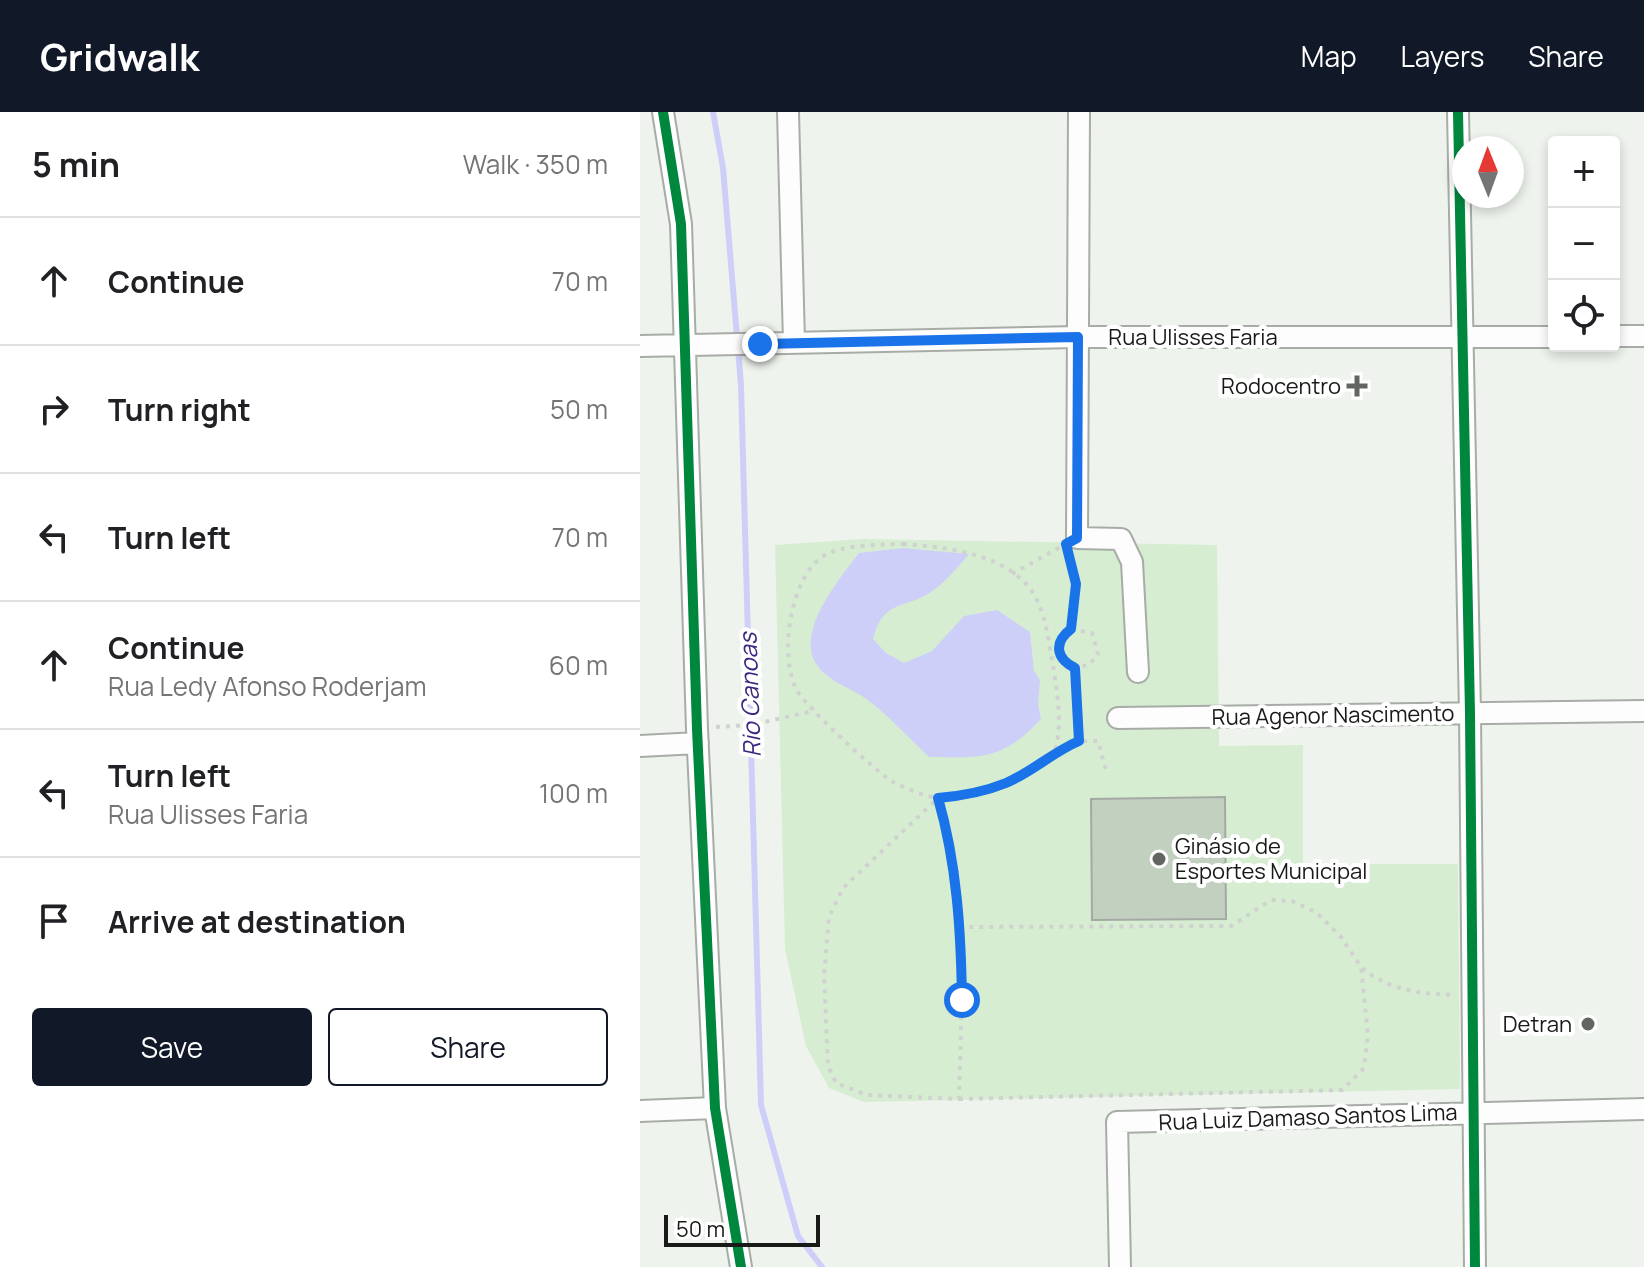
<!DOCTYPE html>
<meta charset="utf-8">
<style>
:root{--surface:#fff;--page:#f2f2f2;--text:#202124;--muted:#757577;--line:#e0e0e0;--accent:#111827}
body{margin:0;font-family:Manrope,sans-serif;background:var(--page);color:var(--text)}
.controls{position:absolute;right:24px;top:24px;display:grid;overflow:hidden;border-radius:8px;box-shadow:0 4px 12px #0003}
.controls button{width:72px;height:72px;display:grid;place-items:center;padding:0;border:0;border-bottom:2px solid var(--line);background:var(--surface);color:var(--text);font:40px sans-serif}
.compass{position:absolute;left:812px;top:24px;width:72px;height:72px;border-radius:50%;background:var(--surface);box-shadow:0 4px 12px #0003;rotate:359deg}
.scale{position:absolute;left:24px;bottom:20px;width:156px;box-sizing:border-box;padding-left:8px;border:4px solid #171a16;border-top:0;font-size:22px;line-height:28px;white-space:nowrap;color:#171a16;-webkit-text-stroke:6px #fff;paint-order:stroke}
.stop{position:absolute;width:24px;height:24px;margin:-18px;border:6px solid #1a73e8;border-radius:50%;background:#fff}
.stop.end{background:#1a73e8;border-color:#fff;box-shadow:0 2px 8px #0008}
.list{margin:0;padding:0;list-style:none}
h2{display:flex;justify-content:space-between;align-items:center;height:104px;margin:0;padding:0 32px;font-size:34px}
h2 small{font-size:26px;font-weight:400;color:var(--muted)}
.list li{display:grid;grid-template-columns:52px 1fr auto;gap:24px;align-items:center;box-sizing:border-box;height:128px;padding:0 32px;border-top:2px solid var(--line)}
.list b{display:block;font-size:30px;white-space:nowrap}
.list p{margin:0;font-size:26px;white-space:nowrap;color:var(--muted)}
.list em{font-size:26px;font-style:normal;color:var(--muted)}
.actions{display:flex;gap:16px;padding:24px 32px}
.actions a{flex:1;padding:18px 0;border:2px solid var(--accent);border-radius:8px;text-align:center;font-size:28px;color:var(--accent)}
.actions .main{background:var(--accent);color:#fff}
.icon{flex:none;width:44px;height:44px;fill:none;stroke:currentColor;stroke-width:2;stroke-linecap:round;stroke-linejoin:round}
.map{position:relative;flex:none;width:1004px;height:1155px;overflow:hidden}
header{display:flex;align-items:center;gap:48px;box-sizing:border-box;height:112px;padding:0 40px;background:var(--accent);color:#fff}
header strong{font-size:38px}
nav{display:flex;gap:44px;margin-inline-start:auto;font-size:28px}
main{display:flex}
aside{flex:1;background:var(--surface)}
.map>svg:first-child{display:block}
</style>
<header>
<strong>Gridwalk</strong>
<nav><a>Map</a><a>Layers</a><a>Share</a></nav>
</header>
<main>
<aside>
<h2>5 min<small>Walk · 350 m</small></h2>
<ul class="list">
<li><svg class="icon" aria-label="ahead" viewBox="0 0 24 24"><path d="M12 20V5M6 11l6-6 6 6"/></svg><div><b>Continue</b></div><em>70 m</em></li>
<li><svg class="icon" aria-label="right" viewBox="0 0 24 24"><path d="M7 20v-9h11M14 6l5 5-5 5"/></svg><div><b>Turn right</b></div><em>50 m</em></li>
<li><svg class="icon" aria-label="left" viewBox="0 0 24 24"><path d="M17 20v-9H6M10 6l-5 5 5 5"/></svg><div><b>Turn left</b></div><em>70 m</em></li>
<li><svg class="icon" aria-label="ahead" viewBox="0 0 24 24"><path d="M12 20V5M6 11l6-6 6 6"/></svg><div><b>Continue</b><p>Rua Ledy Afonso Roderjam</p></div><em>60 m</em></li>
<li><svg class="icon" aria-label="left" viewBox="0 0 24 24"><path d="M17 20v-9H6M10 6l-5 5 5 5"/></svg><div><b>Turn left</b><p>Rua Ulisses Faria</p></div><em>100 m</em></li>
<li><svg class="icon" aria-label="arrive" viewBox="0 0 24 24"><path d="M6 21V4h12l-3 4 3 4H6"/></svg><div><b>Arrive at destination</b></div></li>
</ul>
<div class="actions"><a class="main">Save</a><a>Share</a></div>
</aside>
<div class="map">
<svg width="1004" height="1155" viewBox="0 0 1004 1155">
<rect width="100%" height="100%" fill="#eef4ed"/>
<!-- green -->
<path fill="#d6edd2" d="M222,427L577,433L579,634L663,633V752H818L820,977L224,990L189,976L166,934L145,837L135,433Z"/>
<!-- water -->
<path fill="#cecff9" d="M263,436L329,442C317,456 304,472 288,482C261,497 243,489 233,527L246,541L264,551L292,539L324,504L357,498L390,520L394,559L400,568L398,592L401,607C363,648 343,646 289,645C268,625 248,603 225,586C209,575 186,569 175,550C157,517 200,466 219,441Z"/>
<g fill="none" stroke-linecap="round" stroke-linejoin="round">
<!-- stream -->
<path stroke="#cecff9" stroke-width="6" d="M73,0L83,56L101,273L121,993L158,1124L182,1155"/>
</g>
<!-- building -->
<path fill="#c2d0c0" stroke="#a4a9a4" stroke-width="2" d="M585,685L586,807L452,808L451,687Z"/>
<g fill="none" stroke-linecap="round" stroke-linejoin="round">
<!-- minor casing -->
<g stroke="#a8aca7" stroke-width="24">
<path id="minor" d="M23,0L41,112L57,617L75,996L101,1155
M148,0L154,230
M439,0L437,426L481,427L492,450L498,560
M818,0L830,601L835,1155
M974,224H1004
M0,234L438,225H914
M478,606L1004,599
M0,634L58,631
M0,999L75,996
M480,1155L477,1010L1004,997"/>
</g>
<!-- path -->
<path stroke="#d0d2cf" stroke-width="4" stroke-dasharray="4 6" stroke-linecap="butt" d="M263,432C306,435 373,442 396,486C406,505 409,532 413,553C417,583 423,609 415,639C382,661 342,690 299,686C286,685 264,676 253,670C236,660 165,594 156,577C139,543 150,463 185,443C205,432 240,433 263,432Z
M429,445C434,467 436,485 433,507C431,518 424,519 420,528C411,549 432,556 449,553L458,542L452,521L431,517
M372,462L422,434
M435,556L439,629
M76,615L111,613L173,599
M415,639L439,629H458L467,662
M298,686C327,784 322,886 319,987L227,983L196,971L188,954L187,930L184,863L189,805L203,776Z
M722,856C750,879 781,882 815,883
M319,987L702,978L724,956L728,923L721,855L701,825L677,801L652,789L631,788L591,814L321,815"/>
<!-- minor -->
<use href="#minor" stroke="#fcfdfc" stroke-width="20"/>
<!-- cycleway casing -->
<g stroke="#fff" stroke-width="15">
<path id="cycleway" d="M23,0L41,112L57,617L75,996L101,1155
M818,0L830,601L835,1155"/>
</g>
<!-- cycleway -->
<use href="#cycleway" stroke="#00873e" stroke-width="10"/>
</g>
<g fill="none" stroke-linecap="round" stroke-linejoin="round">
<!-- route -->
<path stroke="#1a73e8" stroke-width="10" d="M120,232L438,225L437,426L426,432L436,472L431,517C414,530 415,546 435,556L439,629C413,640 392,660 366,671C344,680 321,684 298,686C317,752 321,820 322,888"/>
</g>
<!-- markers -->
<g fill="#626661" stroke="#fff" stroke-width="3">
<path d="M713 262h8v8h8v8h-8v8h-8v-8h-8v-8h8z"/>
<circle cx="519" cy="747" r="8"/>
<circle cx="948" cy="912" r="8"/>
</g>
<g text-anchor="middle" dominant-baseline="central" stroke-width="8" stroke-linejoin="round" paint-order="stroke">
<!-- street labels -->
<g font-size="22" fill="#171a16" stroke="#fff">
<text x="553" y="225">Rua Ulisses Faria</text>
<text transform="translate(693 603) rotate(-1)">Rua Agenor Nascimento</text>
<text transform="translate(668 1005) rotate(-2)">Rua Luiz Damaso Santos Lima</text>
</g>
<!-- poi labels -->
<g font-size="22" fill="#171a16" stroke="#fff" text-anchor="end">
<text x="701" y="274">Rodocentro</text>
<text x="535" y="734" text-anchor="start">Ginásio de<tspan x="535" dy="25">Esportes Municipal</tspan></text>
<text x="932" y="912">Detran</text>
</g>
<!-- water labels -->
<g font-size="24" font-style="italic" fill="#382880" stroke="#fff">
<text transform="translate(109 583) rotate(-92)">Rio Canoas</text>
</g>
</g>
</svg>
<div class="controls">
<button>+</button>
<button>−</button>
<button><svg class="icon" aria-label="locate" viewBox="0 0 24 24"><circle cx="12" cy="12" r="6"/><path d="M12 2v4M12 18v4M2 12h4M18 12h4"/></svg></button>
</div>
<svg class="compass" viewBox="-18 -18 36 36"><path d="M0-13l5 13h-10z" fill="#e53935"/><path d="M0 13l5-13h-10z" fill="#757577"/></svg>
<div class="scale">50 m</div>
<div class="stop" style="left:322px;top:888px"></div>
<div class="stop end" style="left:120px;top:232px"></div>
</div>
</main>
